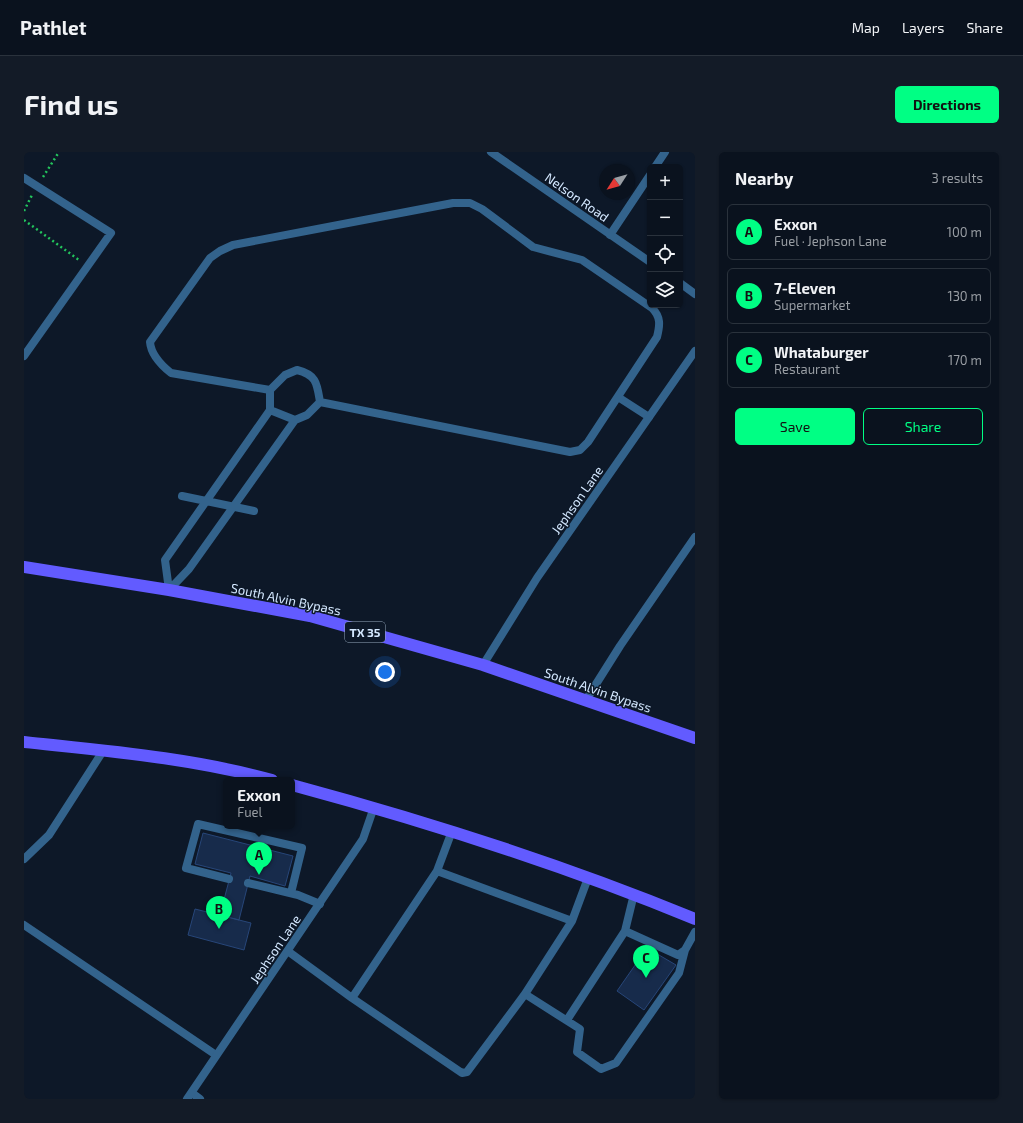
<!DOCTYPE html>
<meta charset="utf-8">
<style>
:root{--surface:#0a121e;--page:#131b27;--text:#f1f3f6;--muted:#999ea4;--line:#2a323c;--accent:#00ff84}
body{margin:0;font-family:"Exo 2",sans-serif;background:var(--page);color:var(--text)}
.controls{position:absolute;right:12px;top:12px;display:grid;overflow:hidden;border-radius:6px;box-shadow:0 1px 3px #0004}
.controls button{width:36px;height:36px;display:grid;place-items:center;padding:0;border:0;border-bottom:1px solid var(--line);background:var(--surface);color:var(--text);font:20px sans-serif}
.compass{position:absolute;left:575px;top:12px;width:36px;height:36px;border-radius:50%;background:var(--surface);box-shadow:0 1px 3px #0004;rotate:234deg}
.you{position:absolute;left:361px;top:520px;width:14px;height:14px;margin:-10px;border:3px solid #fff;border-radius:50%;background:#1a73e8;box-shadow:0 0 0 6px #1a73e833}
.badge{display:grid;place-items:center;width:26px;height:26px;border-radius:50%;background:var(--accent);color:#111;font-size:13px;font-weight:700}
.pin{position:absolute;translate:-50% -33px;filter:drop-shadow(0 1px 2px #0008)}
.pin::after{content:'';position:absolute;top:21px;width:14px;height:12px;background:inherit;clip-path:polygon(0 0,100% 0,50% 100%)}
.popup{position:absolute;left:199px;top:625px;width:72px;height:52px;box-sizing:border-box;display:grid;place-content:center;border-radius:6px;background:var(--surface);filter:drop-shadow(0 1px 3px #0005);font-size:13px;white-space:nowrap;color:var(--muted)}
.popup b{font-size:15px;color:var(--text)}
.popup::after{content:'';position:absolute;left:50%;top:100%;margin-left:-8px;border:8px solid transparent;border-top-color:var(--surface)}
.list{margin:0;padding:0;list-style:none}
h2{display:flex;justify-content:space-between;align-items:center;height:52px;margin:0;padding:0 16px;font-size:17px}
h2 small{font-size:13px;font-weight:400;color:var(--muted)}
.list li{display:grid;grid-template-columns:26px 1fr auto;gap:12px;align-items:center;box-sizing:border-box;height:56px;margin:0 8px 8px;padding:0 8px;border:1px solid var(--line);border-radius:6px}
.list b{display:block;font-size:15px;white-space:nowrap}
.list p{margin:0;font-size:13px;white-space:nowrap;color:var(--muted)}
.list em{font-size:13px;font-style:normal;color:var(--muted)}
.actions{display:flex;gap:8px;padding:12px 16px}
.actions a{flex:1;padding:9px 0;border:1px solid var(--accent);border-radius:6px;text-align:center;font-size:14px;color:var(--accent)}
.actions .main{background:var(--accent);color:#111}
.icon{flex:none;width:22px;height:22px;fill:none;stroke:currentColor;stroke-width:2;stroke-linecap:round;stroke-linejoin:round}
.map{position:relative;flex:none;width:671px;height:947px;overflow:hidden;border-radius:6px}
header{display:flex;align-items:center;gap:24px;box-sizing:border-box;height:56px;padding:0 20px;background:var(--surface);border-bottom:1px solid var(--line)}
header strong{font-size:19px}
nav{display:flex;gap:22px;margin-inline-start:auto;font-size:14px}
.intro{display:flex;align-items:center;justify-content:space-between;box-sizing:border-box;height:96px;padding:0 24px}
h1{margin:0;font-size:28px}
.button{padding:10px 18px;border-radius:6px;background:var(--accent);color:#111;font-size:14px;font-weight:700}
main{display:flex;gap:24px;padding:0 24px}
aside{flex:1;background:var(--surface);border-radius:6px;box-shadow:0 1px 3px #0004}
.map>svg:first-child{display:block}
</style>
<header>
<strong>Pathlet</strong>
<nav><a>Map</a><a>Layers</a><a>Share</a></nav>
</header>
<div class="intro"><h1>Find us</h1><a class="button">Directions</a></div>
<main>
<div class="map">
<svg width="671" height="947" viewBox="0 0 671 947">
<rect width="100%" height="100%" fill="#0d1828"/>
<!-- building -->
<path fill="#172b4b" stroke="#274679" d="M179,681L269,704L261,734L226,724L215,768L196,763L207,721L171,712Z
M171,757L227,771L220,798L164,783Z
M623,796L652,813L620,858L593,839Z"/>
<g fill="none" stroke-linecap="round" stroke-linejoin="round">
<!-- path -->
<path stroke="#23c45c" stroke-width="2.5" stroke-dasharray="2 3" stroke-linecap="butt" d="M19,25L35,0
M0,59L8,43
M0,68L55,108"/>
<!-- service -->
<path stroke="#33638c" stroke-width="8" d="M0,26L87,81L0,204
M273,218C293,223 293,232 296,250L283,263L271,268L246,258V238L261,223Z
M246,238L147,221C137,213 127,203 126,190L186,106L196,99L209,93L429,51H446L458,57L509,95L558,108L628,156C637,165 636,173 633,185L564,290L556,298L546,300L296,250
M594,245L625,265
M158,344L230,359
M145,438L141,408L246,258
M145,438L165,417L271,268
M562,548L596,494L671,385
M428,679L413,719L548,769L564,726
M0,707L25,683L79,599
M205,727L162,716L174,672L278,696L267,741
M224,731L274,743L296,752
M0,773L192,903
M601,779L654,803L661,798
M265,800L328,846L438,921L443,920L501,842L556,877L553,900L577,917L592,911L655,821L661,798L671,780
M501,842L548,769
M328,846L413,719
M543,868L601,779L610,742
M168,941L176,947"/>
<!-- minor -->
<path stroke="#33638c" stroke-width="8" d="M467,0L626,110
M631,15L641,0
M586,83L626,23
M656,131L671,142
M459,513L513,426L671,199
M163,947L339,687L350,655"/>
<!-- primary -->
<path stroke="#625bff" stroke-width="12" d="M0,415L145,438L286,464L459,513L671,586
M0,590C83,599 168,606 248,628
M268,633C405,670 540,713 671,767"/>
</g>
<g text-anchor="middle" dominant-baseline="central" stroke-width="3" stroke-linejoin="round" paint-order="stroke">
<!-- shield labels -->
<rect fill="#0d1828" stroke="#98aabe" stroke-width="1" x="321" y="470" width="40" height="20" rx="3"/>
<g font-size="12" font-weight="bold" fill="#d4e8ff">
<text x="341" y="480">TX 35</text>
</g>
<!-- street labels -->
<g font-size="13" fill="#d4e8ff" stroke="#0d1828">
<text transform="translate(553 45) rotate(35)">Nelson Road</text>
<text transform="translate(553 348) rotate(-55)">Jephson Lane</text>
<text transform="translate(262 447) rotate(12)">South Alvin Bypass</text>
<text transform="translate(574 538) rotate(19)">South Alvin Bypass</text>
<text transform="translate(251 797) rotate(-56)">Jephson Lane</text>
</g>
</g>
</svg>
<div class="controls">
<button>+</button>
<button>−</button>
<button><svg class="icon" aria-label="locate" viewBox="0 0 24 24"><circle cx="12" cy="12" r="6"/><path d="M12 2v4M12 18v4M2 12h4M18 12h4"/></svg></button>
<button><svg class="icon" aria-label="layers" viewBox="0 0 24 24"><path d="M12 4l9 5-9 5-9-5zM3 14l9 5 9-5"/></svg></button>
</div>
<svg class="compass" viewBox="-18 -18 36 36"><path d="M0-13l5 13h-10z" fill="#e53935"/><path d="M0 13l5-13h-10z" fill="#999ea4"/></svg>
<div class="you"></div>
<div class="pin badge" style="left:235px;top:723px">A</div>
<div class="popup"><b>Exxon</b>Fuel</div>
<div class="pin badge" style="left:195px;top:777px">B</div>
<div class="pin badge" style="left:622px;top:826px">C</div>
</div>
<aside>
<h2>Nearby<small>3 results</small></h2>
<ul class="list">
<li><span class="badge">A</span><div><b>Exxon</b><p>Fuel · Jephson Lane</p></div><em>100 m</em></li>
<li><span class="badge">B</span><div><b>7-Eleven</b><p>Supermarket</p></div><em>130 m</em></li>
<li><span class="badge">C</span><div><b>Whataburger</b><p>Restaurant</p></div><em>170 m</em></li>
</ul>
<div class="actions"><a class="main">Save</a><a>Share</a></div>
</aside>
</main>
